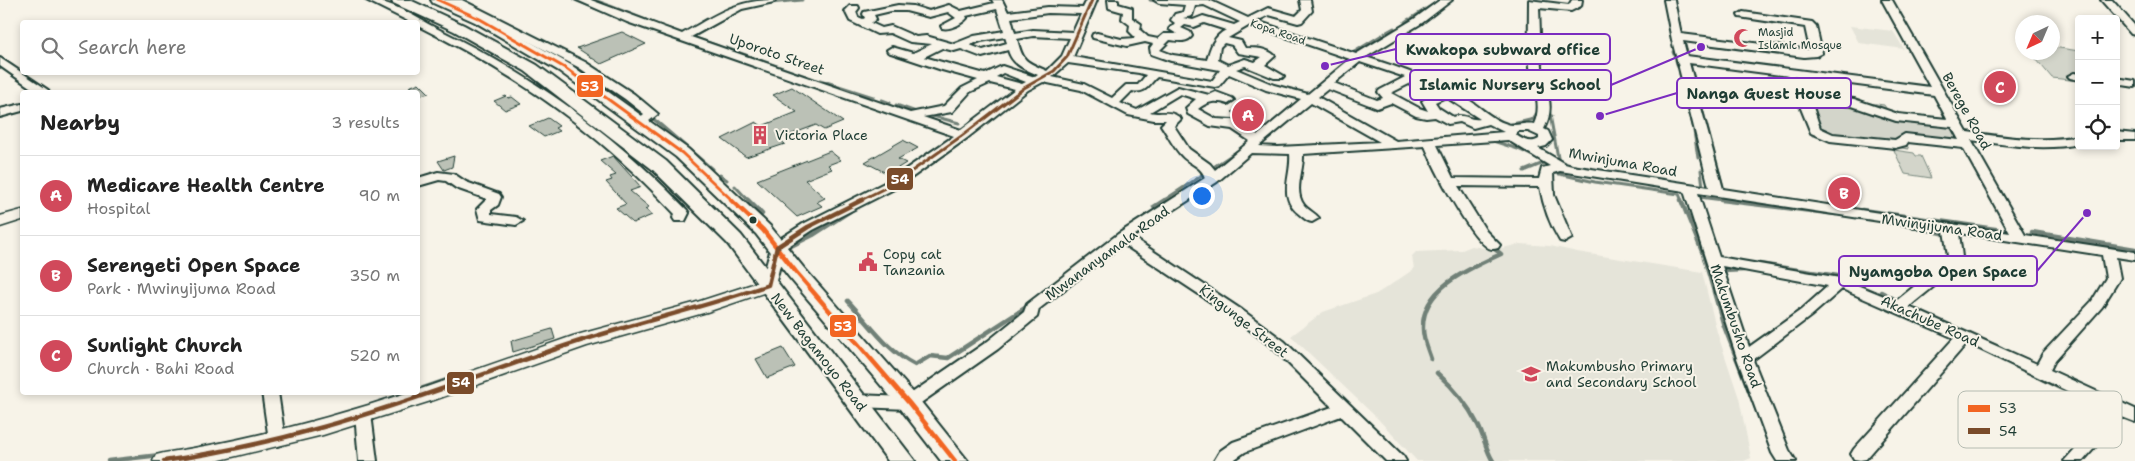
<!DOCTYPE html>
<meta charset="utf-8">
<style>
:root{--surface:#fff;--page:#f2f2f2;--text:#222;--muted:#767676;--line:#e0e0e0;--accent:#d1495b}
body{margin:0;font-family:"Shantell Sans",sans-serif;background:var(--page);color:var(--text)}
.controls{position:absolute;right:15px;top:15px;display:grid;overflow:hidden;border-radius:5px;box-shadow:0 2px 8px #0003}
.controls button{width:45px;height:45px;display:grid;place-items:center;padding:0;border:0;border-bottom:1px solid var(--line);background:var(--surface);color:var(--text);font:25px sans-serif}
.compass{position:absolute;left:2015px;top:15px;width:45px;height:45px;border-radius:50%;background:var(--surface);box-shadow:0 2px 8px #0003;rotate:224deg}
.you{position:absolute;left:1201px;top:195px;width:18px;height:18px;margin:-12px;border:4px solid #fff;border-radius:50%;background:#1a73e8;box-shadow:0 0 0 8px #1a73e833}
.badge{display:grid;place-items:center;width:32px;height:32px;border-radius:50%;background:var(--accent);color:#fff;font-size:16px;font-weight:700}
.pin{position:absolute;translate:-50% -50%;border:2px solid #fff;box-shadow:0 1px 5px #0006}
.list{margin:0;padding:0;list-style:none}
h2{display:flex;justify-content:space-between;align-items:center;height:65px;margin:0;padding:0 20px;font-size:21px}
h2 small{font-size:16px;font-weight:400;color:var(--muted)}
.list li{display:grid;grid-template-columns:32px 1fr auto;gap:15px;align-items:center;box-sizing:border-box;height:80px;padding:0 20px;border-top:1px solid var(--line)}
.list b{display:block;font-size:19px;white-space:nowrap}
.list p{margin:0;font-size:16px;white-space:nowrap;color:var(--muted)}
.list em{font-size:16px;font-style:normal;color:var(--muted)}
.icon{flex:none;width:28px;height:28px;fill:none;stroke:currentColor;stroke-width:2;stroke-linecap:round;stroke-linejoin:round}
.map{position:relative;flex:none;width:2135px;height:461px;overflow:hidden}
.search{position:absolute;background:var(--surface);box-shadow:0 2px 8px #0003;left:20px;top:20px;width:400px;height:55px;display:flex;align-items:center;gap:12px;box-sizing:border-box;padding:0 18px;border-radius:5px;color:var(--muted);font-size:19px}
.panel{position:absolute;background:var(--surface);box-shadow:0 2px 8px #0003;left:20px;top:90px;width:400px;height:305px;border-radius:5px}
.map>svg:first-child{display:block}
</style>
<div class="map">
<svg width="2135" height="461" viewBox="0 0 2135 461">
<rect width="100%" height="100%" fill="#f7f3e8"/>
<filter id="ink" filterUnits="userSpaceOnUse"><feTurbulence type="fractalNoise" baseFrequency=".02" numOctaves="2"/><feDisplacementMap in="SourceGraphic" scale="10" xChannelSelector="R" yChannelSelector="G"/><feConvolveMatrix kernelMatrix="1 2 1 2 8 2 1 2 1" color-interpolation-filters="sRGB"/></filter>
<g filter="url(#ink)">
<!-- built -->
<path fill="#e5e4d9" d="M1850,26L1893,31L1904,49L1859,43Z
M1520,244L1550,246L1577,252L1702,272L1717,332L1739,398L1751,458L1744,461H1417L1377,418L1291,336L1323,312L1376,294L1389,286L1414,269L1412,256L1416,252L1462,250L1472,246L1494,250Z"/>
<!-- green -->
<path fill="#d3d5ca" stroke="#79897f" d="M2053,47L2079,51V81L2052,78L2031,53L2052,52Z
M1795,93L1884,105L1892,117L1950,124L1963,145L1903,138L1909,149L1812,136Z
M1894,150L1914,153L1916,156H1921L1931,178L1905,174Z"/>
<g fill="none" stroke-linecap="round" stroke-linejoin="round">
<!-- stream-far1 -->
<path stroke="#6f8077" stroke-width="3" d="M575,0L617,17
M594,0L608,5
M1150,0L1159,1
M769,3L802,0
M610,6L646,20
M1412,18L1437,2
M650,22L718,46
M1405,22L1409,19
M1385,33L1394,28
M693,37L728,17
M1683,38L1724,190L1727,191
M541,47L549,52
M726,48L814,79
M1675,50L1673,52L1675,57
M1676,60L1678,67
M1341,68L1351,54L1382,35
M1680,74L1682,80
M820,80L873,97
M1682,82L1690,115
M882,100L890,103
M1548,104L1559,163
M896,105L916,112
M635,108L656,121L712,169
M929,115L959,123
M1691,117L1693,126
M1508,125L1534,119L1536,114L1552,116
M1694,131L1698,158
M1490,140L1518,149L1537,158
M1366,148H1381
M946,153L955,147
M1215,166L1242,148
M1701,170L1703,187L1701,186
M1524,171L1546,162
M1555,173L1595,182L1679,194L1682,201
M720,175L727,180
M735,186L749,201
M1700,199L1699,197L1731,201
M1163,201L1201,176L1203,168"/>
<!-- stream -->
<path stroke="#6f8077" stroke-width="4.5" d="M748,200L762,214
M1681,200L1703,254L1724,326L1757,411
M1721,200L1836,214
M1154,207L1165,200
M1862,210L2009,231
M1902,224L1942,233
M2032,232L2135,249
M791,246L813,235L850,211
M1759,264L1838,276L1850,280
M1724,273L1723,271L1744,270
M1881,292L1898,301
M848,301C870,324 886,350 915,365L930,356L948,358L1028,306
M1916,310L2001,348
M1431,359C1428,349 1423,340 1423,329C1421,288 1470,268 1501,254L1491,246
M1437,373C1453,387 1468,405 1478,425C1484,437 1486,450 1493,461
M2036,376L2088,402
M418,390L447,380
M108,461L160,455"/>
</g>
<!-- building -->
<path fill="#bbc1b6" stroke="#1f3d34" d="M622,32L646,44L601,64L577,48Z
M419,83L429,93L418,96V92H415L409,87Z
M792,87L843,122L824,130L816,125L779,139L785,144L746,157L722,139L756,122L762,126L797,112L773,95Z
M506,96L508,98L512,97L521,104L505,110L494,101Z
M1242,106L1265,117L1255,123L1232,112Z
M548,118L559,126L555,128L559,131L544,137L529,126Z
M903,140L918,148L898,159L906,163L888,174L865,162Z
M830,151L841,160L828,165L832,169L805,180L825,198L817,202L822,206L797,217L757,180Z
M454,156L452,167L444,170L438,161Z
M613,156L641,187L630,191L649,207L645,209L652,215L633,223L616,208L626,204L606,182L612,180L610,177L616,175L600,161Z
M552,329L555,339L513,352L511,341Z
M783,348L795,367L767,378L756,359Z"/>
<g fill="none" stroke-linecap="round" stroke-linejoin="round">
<!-- minor casing -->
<g stroke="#1f3d34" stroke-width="4">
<path id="minor" d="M366,0C389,0 412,15 432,26C532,75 610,130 687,210L689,213L685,221H675L673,218L675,214C597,130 520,77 418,26V22H410Z
M449,0H462L585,62L634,94L658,114L644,125H636L634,122L644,114L625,99L578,67Z
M577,0H591L682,34C716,15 735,0 775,0L774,2L742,9L691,37L910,113L944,106L962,88L978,80L942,70L888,52L887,50L892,47L913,53L932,44L910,42L890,33L877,34L850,21L845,11L850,6H858L859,8L856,12L858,17L863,19L865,18L863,14L864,12L898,5L913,6L929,11L949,5L961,11L994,3L992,0H1002L1008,12L1048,7L1083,8L1087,0H1097L1073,57L1212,81L1220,70L1171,61L1151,54L1150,48L1153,44L1145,42L1127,46L1093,38L1092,36L1093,34L1097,33L1121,39L1136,38L1129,31L1130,25L1122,19L1123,12L1109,8L1108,0H1118V4L1132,8V18L1141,24L1140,30L1148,37L1158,39L1164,34H1177L1169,29L1175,23L1171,20L1175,14L1183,12L1185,5L1159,3L1154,0H1209L1248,18L1268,8L1296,16L1302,10L1300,0H1310L1312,11L1302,22L1298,23L1269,15L1257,21L1356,54L1414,19L1440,0H1452L1422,23L1366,57C1400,68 1432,79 1462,96C1478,104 1490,119 1507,124C1515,127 1525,122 1534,124C1543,105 1533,86 1530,67C1528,45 1529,22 1529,0L1569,5L1572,0H1582L1581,6L1571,11L1539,8C1540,27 1540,46 1542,66C1544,91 1557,103 1544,129L1548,131L1552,140L1546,146L1538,148L1565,164L1572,166L1709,187L1672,40L1664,0H1674L1681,34L1810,50L1805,27L1739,17L1738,15L1743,12L1812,22L1816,26L1822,53L1816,56L1804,57L1683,41L1687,56L1930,87L1882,0H1892L1967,132C2004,137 2041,143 2079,136V144C2043,151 2007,145 1971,140L2025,235L2135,252V260L2116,257L2120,278L2102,307L2055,360L2050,370L2135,409V422L2122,417L2083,461H2064L2109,411L1967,343L1866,459L1860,460L1854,459L1851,454L1854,449L1954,338L1842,289L1811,316L1753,360L1789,450L1796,461H1777L1772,453L1737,358L1684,191L1560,171L1553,173L1554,195L1572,238L1565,242L1560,241C1550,225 1543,205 1540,187L1458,186L1486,231L1500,245L1498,248C1494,249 1491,250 1487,247C1467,232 1435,170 1425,146L1303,154C1304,170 1293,191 1304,205C1308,210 1315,213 1319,218L1312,222C1306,221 1303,217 1299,214C1277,196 1292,177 1290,154L1251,153L1217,182L1132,237L1242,310L1284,341L1403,456L1406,461H1386L1341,416L1245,452L1232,461H1214L1220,451L1233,442L1332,407L1274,349L1232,316L1123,244L1039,309L1037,317L998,349L915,407L909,409L857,407L851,405L849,401L851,397L857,395L906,397L988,341L1024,312L1027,304L1118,234L1205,178C1202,166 1189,164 1182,156C1173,147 1168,135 1161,125L1166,120H1154L1128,115L1081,90L1043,82L1028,90L967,138L900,186L813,230L784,249L775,285L773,288H763L761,285L772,244L803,224L890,180L954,136L627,22ZM1204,5L1240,22L1234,25L1203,16L1193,20L1183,18L1192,16L1195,6ZM997,9L1004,31L974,36L954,44L926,36L916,37L891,26L882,28L871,23L876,19L874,15L891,11H906L929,17L948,12L956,18L941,26L942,28C950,30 962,24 967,18L966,16ZM1048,13L1081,14L1073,32L1033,30L1015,33L1011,18ZM1204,23L1226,30C1214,36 1210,47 1207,60L1173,55L1160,50L1170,40C1178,41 1187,43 1192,36L1190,32L1181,28L1185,25L1194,27ZM1250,25L1350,59L1308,94L1274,85L1236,69L1245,66L1274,78H1282L1284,76L1265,65L1275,56C1267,48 1256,48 1245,48L1241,41L1228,38ZM1033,36L1070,38L1062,56L1047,71C1025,61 1023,62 1017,39ZM1005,37L1007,43L983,50L970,45L981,41ZM1224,43L1232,45L1238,53L1262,57L1255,62L1245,59L1228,65L1218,60L1220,47ZM942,48L954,51L961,49L982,57L1008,50C1012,65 1025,69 1038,75L1035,77L1002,66L985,74L924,57ZM1360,62L1405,77L1380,90L1378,92L1383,98L1377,100L1334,83ZM1068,63L1139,73L1146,75L1138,85H1126L1112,98L1084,84L1052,77ZM1689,63L1934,95L1947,119L1898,114L1854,99L1809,93L1805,95L1798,101L1811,133L1830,141L1895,148L1906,145L1908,142L1963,148L2010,233L1723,189ZM1003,73L1026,82L1022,84L996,77ZM1229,74L1266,90L1301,99L1258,135L1233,120L1216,119L1198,109C1208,101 1216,100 1228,104L1234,100L1232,98L1216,92L1209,95L1178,87L1137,110L1120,103L1132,91C1146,94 1148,85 1157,77L1215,87L1219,86ZM1415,81L1437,92L1422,101L1428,111L1419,108L1391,93ZM990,83L1015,89L961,130L923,117L952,112L970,92ZM1328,89L1377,108L1391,103L1416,116L1426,118L1435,117L1448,124L1460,122L1473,128L1488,124L1504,132L1396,141L1318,97ZM1180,94L1196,99L1186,108L1188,114L1210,126L1232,129L1250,141L1215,170L1210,164L1189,149L1174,126L1181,119C1171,109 1161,115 1150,112ZM1446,97L1480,119C1469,121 1465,113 1453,117L1439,108L1435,102ZM1811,101L1852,106L1896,121L1952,127L1959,140L1905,134L1895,140L1833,134L1820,128ZM1311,103L1380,142L1278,147L1259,146ZM1518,131H1528L1539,136V139C1531,144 1523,140 1516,135ZM1508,140L1550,166L1542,168L1539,179L1453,178L1437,145ZM1698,193L1944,231L1948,256L1937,268L1896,301L1840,278L1719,257ZM1959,233L2102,255L2106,278L2092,301L2043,353L2037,364L1909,307C1927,291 1949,277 1962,257ZM1722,266L1828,286L1801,310L1749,347Z
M2101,0H2112L2135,26V35L2131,34Z
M0,58L48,90L49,92H37L0,66Z
M2074,73L2079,74V80L2070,78L2068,76Z
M2116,78L2135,81V87L2116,84Z
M22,104V111L0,117V109Z
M2116,132L2135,134V140H2116Z
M438,172L454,174L466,182L499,194L501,197L498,205L491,210V214L516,217L523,221L516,225L480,220L477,209L487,199L456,188L446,181L439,180L418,186V178Z
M262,392H278L285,440L283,444L277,446L271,444L269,440Z
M363,408L369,410L371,414L377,461H359L355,414L357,410Z"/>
</g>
<!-- major casing -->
<g stroke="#1f3d34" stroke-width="3">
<path id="major" d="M22,210V220L0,227V216Z
M768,279L775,281L777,285L775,289L707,312L587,346L434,400L323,435L216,461H153L156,455L164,453C248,440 328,419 409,392H418V390L573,336L694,303Z"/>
</g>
<!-- highway casing -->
<g stroke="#1f3d34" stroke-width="4">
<path id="highway" d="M391,0H410L464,25L537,65L666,161L741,235L915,461H888L727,243L652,169L525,71L454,31L393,3Z
M431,0H450L485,16L571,65L688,149L770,226L803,267L917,397L968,461H941L901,409L789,277L756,234L676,157L559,71L475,22L433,3Z"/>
</g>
<!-- minor -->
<use href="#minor" fill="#f7f3e8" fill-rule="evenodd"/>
<!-- major -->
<use href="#major" fill="#f7f3e8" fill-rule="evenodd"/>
<!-- highway -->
<use href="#highway" fill="#f7f3e8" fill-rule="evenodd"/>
<!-- bus-1-far1 casing -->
<g stroke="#f7f3e8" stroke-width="6">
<path id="bus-1-far1" d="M438,0L480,19L565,68L682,153L733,201"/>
</g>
<!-- bus-1 casing -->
<g stroke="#f7f3e8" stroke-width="8">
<path id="bus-1" d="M731,200L763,230L796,272L909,403L955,461"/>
</g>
<!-- bus-2-far1 casing -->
<g stroke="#f7f3e8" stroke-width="6">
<path id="bus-2-far1" d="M859,201L895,183L963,135L1024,88L1054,71L1067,57L1092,0"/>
</g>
<!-- bus-2 casing -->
<g stroke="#f7f3e8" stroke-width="8">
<path id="bus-2" d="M164,461C218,453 270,442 323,427C410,403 494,369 580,341C642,321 706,307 768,285L777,247L808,227L862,200"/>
</g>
<!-- bus-1-far1 -->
<use href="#bus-1-far1" stroke="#f26522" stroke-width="3"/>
<!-- bus-1 -->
<use href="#bus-1" stroke="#f26522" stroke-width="4.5"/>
<!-- bus-2-far1 -->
<use href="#bus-2-far1" stroke="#7a4b2a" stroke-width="3"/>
<!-- bus-2 -->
<use href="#bus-2" stroke="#7a4b2a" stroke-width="4.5"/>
</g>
</g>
<!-- icons -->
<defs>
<g id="mosque-bare" transform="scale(1.5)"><path d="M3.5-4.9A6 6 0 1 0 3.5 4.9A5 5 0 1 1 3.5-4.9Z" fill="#d1495b" stroke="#f7f3e8" stroke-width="2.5" paint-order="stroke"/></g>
<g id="building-bare" transform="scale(1.5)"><path d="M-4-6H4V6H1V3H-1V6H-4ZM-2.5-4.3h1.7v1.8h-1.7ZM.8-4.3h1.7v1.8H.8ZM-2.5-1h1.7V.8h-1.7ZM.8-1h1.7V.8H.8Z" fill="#d1495b" stroke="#f7f3e8" stroke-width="2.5" paint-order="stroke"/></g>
<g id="civic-bare" transform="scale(1.5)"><path d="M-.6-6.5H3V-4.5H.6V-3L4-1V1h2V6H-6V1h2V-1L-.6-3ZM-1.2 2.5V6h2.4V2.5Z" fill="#d1495b" stroke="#f7f3e8" stroke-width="2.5" paint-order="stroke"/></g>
<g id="school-bare" transform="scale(1.5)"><path d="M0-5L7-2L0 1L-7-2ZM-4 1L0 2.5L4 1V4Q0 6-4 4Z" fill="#d1495b" stroke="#f7f3e8" stroke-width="2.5" paint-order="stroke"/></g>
</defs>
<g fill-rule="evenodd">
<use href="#mosque-bare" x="1743" y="38"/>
<use href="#building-bare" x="760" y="135"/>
<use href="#civic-bare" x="868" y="262"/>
<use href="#school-bare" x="1531" y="374"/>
</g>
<!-- markers -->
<circle fill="#1f3d34" stroke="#f7f3e8" stroke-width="2" cx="753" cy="220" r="4.5"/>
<g text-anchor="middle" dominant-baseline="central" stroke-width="4" stroke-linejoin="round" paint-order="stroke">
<!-- far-street labels -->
<g font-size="11" fill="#1f3d34" stroke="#f7f3e8">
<text transform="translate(1278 32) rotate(19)">Kopa Road</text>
</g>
<!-- far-poi labels -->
<g font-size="11" fill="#1f3d34" stroke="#f7f3e8" text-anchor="start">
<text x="1758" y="32">Masjid<tspan x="1758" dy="13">Islamic Mosque</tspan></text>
</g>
<!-- street labels -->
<g font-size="14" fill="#1f3d34" stroke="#f7f3e8">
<text transform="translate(777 54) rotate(19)">Uporoto Street</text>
<text transform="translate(1967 111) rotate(61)">Berege Road</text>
<text transform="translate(1623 162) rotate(10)">Mwinjuma Road</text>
<text transform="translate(1942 227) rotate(8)">Mwinyijuma Road</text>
<text transform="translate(1107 253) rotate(-36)">Mwananyamala Road</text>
<text transform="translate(1244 321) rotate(38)">Kingunge Street</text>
<text transform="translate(1930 321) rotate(24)">Akachube Road</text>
<text transform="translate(1736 326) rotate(71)">Makumbusho Road</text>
<text transform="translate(819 352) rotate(52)">New Bagamoyo Road</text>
</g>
<!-- poi labels -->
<g font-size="14" fill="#1f3d34" stroke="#f7f3e8" text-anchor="start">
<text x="775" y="135">Victoria Place</text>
<text x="883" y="254">Copy cat<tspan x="883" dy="16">Tanzania</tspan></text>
<text x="1546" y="366">Makumbusho Primary<tspan x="1546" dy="16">and Secondary School</tspan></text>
</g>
</g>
<!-- legend -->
<rect x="1958" y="391" width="164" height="57" rx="8" fill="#f7f3e8" stroke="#b6bcb2" stroke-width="1"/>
<rect x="1968" y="405" width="22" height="7" fill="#f26522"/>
<rect x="1968" y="428" width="22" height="6" fill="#7a4b2a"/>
<g font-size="14" fill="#1f3d34">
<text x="1999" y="413">53</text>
<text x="1999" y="436">54</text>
</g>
<!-- callouts -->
<path fill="none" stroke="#7b2cbf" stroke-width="2" d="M1325 66L1396 49M1701 47L1611 85M1600 116L1677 93M2087 213L2037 271"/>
<g fill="#7b2cbf" stroke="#f7f3e8" stroke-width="2">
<circle cx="1325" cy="66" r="5"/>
<circle cx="1701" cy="47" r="5"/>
<circle cx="1600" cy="116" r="5"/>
<circle cx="2087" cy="213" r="5"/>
</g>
<g fill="#f7f3e8" stroke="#7b2cbf" stroke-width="2">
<rect x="1396" y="34" width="214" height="30" rx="5"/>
<rect x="1410" y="70" width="201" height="30" rx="5"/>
<rect x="1677" y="78" width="174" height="30" rx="5"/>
<rect x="1839" y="256" width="198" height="30" rx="5"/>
</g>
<g font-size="15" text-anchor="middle" font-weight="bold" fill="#1f3d34">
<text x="1503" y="55">Kwakopa subward office</text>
<text x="1510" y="90">Islamic Nursery School</text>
<text x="1764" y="99">Nanga Guest House</text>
<text x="1938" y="277">Nyamgoba Open Space</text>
</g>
<g stroke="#f7f3e8" stroke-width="2">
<rect x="576" y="74" width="28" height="24" rx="5" fill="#f26522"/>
<rect x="886" y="167" width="28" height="24" rx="5" fill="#7a4b2a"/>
<rect x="829" y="314" width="28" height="24" rx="5" fill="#f26522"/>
<rect x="446" y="371" width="29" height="24" rx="5" fill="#7a4b2a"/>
</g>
<g font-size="14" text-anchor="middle" font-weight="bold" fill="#fff">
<text x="590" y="91">53</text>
<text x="900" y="184">54</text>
<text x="843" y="331">53</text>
<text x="461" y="387">54</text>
</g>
</svg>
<div class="controls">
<button>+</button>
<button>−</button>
<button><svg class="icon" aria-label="locate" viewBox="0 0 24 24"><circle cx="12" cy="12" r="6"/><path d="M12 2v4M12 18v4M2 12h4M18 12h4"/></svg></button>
</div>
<svg class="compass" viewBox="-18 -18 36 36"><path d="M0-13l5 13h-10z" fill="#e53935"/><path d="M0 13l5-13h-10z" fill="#767676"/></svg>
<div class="you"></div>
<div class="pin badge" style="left:1248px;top:115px">A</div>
<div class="pin badge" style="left:1844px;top:193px">B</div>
<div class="pin badge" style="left:2000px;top:87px">C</div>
<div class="search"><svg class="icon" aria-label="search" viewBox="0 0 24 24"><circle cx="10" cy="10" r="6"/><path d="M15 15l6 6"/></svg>Search here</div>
<section class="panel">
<h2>Nearby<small>3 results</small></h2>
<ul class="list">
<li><span class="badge">A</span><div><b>Medicare Health Centre</b><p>Hospital</p></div><em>90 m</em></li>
<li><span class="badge">B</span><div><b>Serengeti Open Space</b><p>Park · Mwinyijuma Road</p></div><em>350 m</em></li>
<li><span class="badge">C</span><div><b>Sunlight Church</b><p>Church · Bahi Road</p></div><em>520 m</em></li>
</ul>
</section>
</div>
